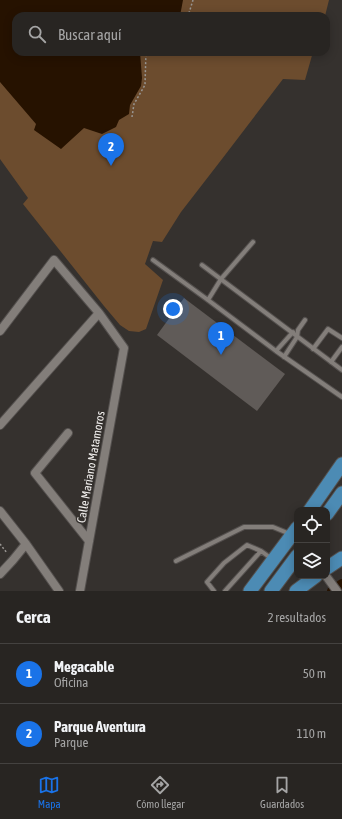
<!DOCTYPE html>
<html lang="es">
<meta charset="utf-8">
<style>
:root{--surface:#282522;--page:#302d2a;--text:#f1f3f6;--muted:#a5a5a5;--line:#444240;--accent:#1a73e8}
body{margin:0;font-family:"Asap Condensed",sans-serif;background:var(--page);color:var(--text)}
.controls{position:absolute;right:12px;bottom:12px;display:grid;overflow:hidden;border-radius:8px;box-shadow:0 2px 10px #0003}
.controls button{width:36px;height:36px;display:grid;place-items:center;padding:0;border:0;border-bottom:1px solid var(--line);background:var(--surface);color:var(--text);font:20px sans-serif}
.you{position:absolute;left:173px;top:309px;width:14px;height:14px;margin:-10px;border:3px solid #fff;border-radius:50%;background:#1a73e8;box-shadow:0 0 0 6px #1a73e833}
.badge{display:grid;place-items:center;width:26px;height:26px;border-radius:50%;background:var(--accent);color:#fff;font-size:13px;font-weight:700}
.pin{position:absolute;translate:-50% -33px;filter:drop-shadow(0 1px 2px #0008)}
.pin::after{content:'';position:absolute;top:21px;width:14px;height:12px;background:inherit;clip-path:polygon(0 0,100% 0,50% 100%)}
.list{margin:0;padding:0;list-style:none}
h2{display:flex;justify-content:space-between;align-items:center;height:52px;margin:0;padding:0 16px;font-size:17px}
h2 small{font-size:13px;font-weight:400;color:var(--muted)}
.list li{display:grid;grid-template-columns:26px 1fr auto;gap:12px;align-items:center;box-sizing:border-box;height:60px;padding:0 16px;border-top:1px solid var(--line)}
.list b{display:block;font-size:15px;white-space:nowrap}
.list p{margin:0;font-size:13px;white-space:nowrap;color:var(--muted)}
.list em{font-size:13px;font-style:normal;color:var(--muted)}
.icon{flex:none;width:22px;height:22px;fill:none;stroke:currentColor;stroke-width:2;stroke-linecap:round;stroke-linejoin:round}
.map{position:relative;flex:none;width:342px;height:591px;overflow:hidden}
.search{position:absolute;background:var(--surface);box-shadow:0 2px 10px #0003;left:12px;right:12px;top:12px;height:44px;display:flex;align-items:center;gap:10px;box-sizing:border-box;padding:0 14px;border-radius:12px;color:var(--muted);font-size:15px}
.sheet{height:172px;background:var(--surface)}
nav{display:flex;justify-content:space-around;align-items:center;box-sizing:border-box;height:56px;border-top:1px solid var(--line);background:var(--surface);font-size:11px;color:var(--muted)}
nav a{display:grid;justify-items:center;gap:2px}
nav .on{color:var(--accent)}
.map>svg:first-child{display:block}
</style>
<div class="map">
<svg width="342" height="591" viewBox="0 0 342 591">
<rect width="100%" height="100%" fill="#35312e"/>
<!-- green -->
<path fill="#6c4c2e" d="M0,0H329L325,16H16V52H313L305,80L283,79L222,159L181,212L162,242L153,241L145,264L163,280L146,329L139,332L129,331L120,325L104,306L23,204L28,198L0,159Z"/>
<!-- water -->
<path fill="#261200" d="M0,0H183L180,16H16V52H140L142,78L141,86L130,105L129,114L119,120L116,127L102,134L84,128L61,149L34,130L36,124L0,82Z"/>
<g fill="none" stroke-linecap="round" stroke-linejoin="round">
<!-- canal -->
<path stroke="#261200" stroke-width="10" d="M332,591L342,584"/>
</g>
<!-- building -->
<path fill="#605b58" d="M184,298L285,374L257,411L157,335Z"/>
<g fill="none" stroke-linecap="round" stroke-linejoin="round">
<!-- lane casing -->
<g stroke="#54504e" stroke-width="6">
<path id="lane" d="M153,260L208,300L276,351L342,397
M202,265L342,370
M208,300L221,279L253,242
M313,349L328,329L342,338
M276,351L293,332
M284,357L297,337L298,330L305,320
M331,362L342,347
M176,561L244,527H273L290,534
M214,591L207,582L224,563L247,545L261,551L272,559
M225,591L261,551"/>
</g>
<!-- street casing -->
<g stroke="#54504e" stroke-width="10">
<path id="street" d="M0,331L54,260L99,313L124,348L80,591
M0,425L99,313
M68,433L35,473L89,541
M0,511L26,544L59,591
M0,574L13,560L26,544
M326,576L337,591"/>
</g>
<!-- primary casing -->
<g stroke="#54504e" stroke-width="15">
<path id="primary" d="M310,510L342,464
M327,514L342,493
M327,568L342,558
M250,591L297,528
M271,591L297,556
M296,591L316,576"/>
</g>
<!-- path -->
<path stroke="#999693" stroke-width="1.5" stroke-dasharray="2 2" stroke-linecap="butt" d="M186,16L189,13L193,0
M132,117L134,104L145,85L146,52
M0,544L7,553"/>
<!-- lane -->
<use href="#lane" stroke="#837e7a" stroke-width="4"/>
<!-- street -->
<use href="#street" stroke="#837e7a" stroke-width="8"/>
<!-- primary -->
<use href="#primary" stroke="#4c8bb4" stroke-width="13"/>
</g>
<g text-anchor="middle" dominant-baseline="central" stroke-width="3" stroke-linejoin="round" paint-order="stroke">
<!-- street labels -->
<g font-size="12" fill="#f0eeec" stroke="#35312e">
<text transform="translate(91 467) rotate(-80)">Calle Mariano Matamoros</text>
</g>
</g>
</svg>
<div class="controls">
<button><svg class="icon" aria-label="locate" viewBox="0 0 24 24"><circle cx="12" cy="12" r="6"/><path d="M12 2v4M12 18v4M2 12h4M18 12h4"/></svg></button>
<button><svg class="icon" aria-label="layers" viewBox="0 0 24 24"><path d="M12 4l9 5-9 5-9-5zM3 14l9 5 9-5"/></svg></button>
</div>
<div class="you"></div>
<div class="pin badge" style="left:221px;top:355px">1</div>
<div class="pin badge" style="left:111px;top:166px">2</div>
<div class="search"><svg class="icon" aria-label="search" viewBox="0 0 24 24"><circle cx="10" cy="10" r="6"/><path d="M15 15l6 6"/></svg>Buscar aquí</div>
</div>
<section class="sheet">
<h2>Cerca<small>2 resultados</small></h2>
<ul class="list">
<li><span class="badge">1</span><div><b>Megacable</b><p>Oficina</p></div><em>50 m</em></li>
<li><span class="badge">2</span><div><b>Parque Aventura</b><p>Parque</p></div><em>110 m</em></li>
</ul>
</section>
<nav>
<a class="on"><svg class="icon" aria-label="map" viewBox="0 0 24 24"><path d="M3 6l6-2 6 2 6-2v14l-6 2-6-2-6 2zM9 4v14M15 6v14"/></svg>Mapa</a>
<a><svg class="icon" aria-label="directions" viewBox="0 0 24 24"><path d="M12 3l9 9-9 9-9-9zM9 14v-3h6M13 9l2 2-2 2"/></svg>Cómo llegar</a>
<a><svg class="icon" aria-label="saved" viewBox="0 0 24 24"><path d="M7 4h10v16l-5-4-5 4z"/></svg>Guardados</a>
</nav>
